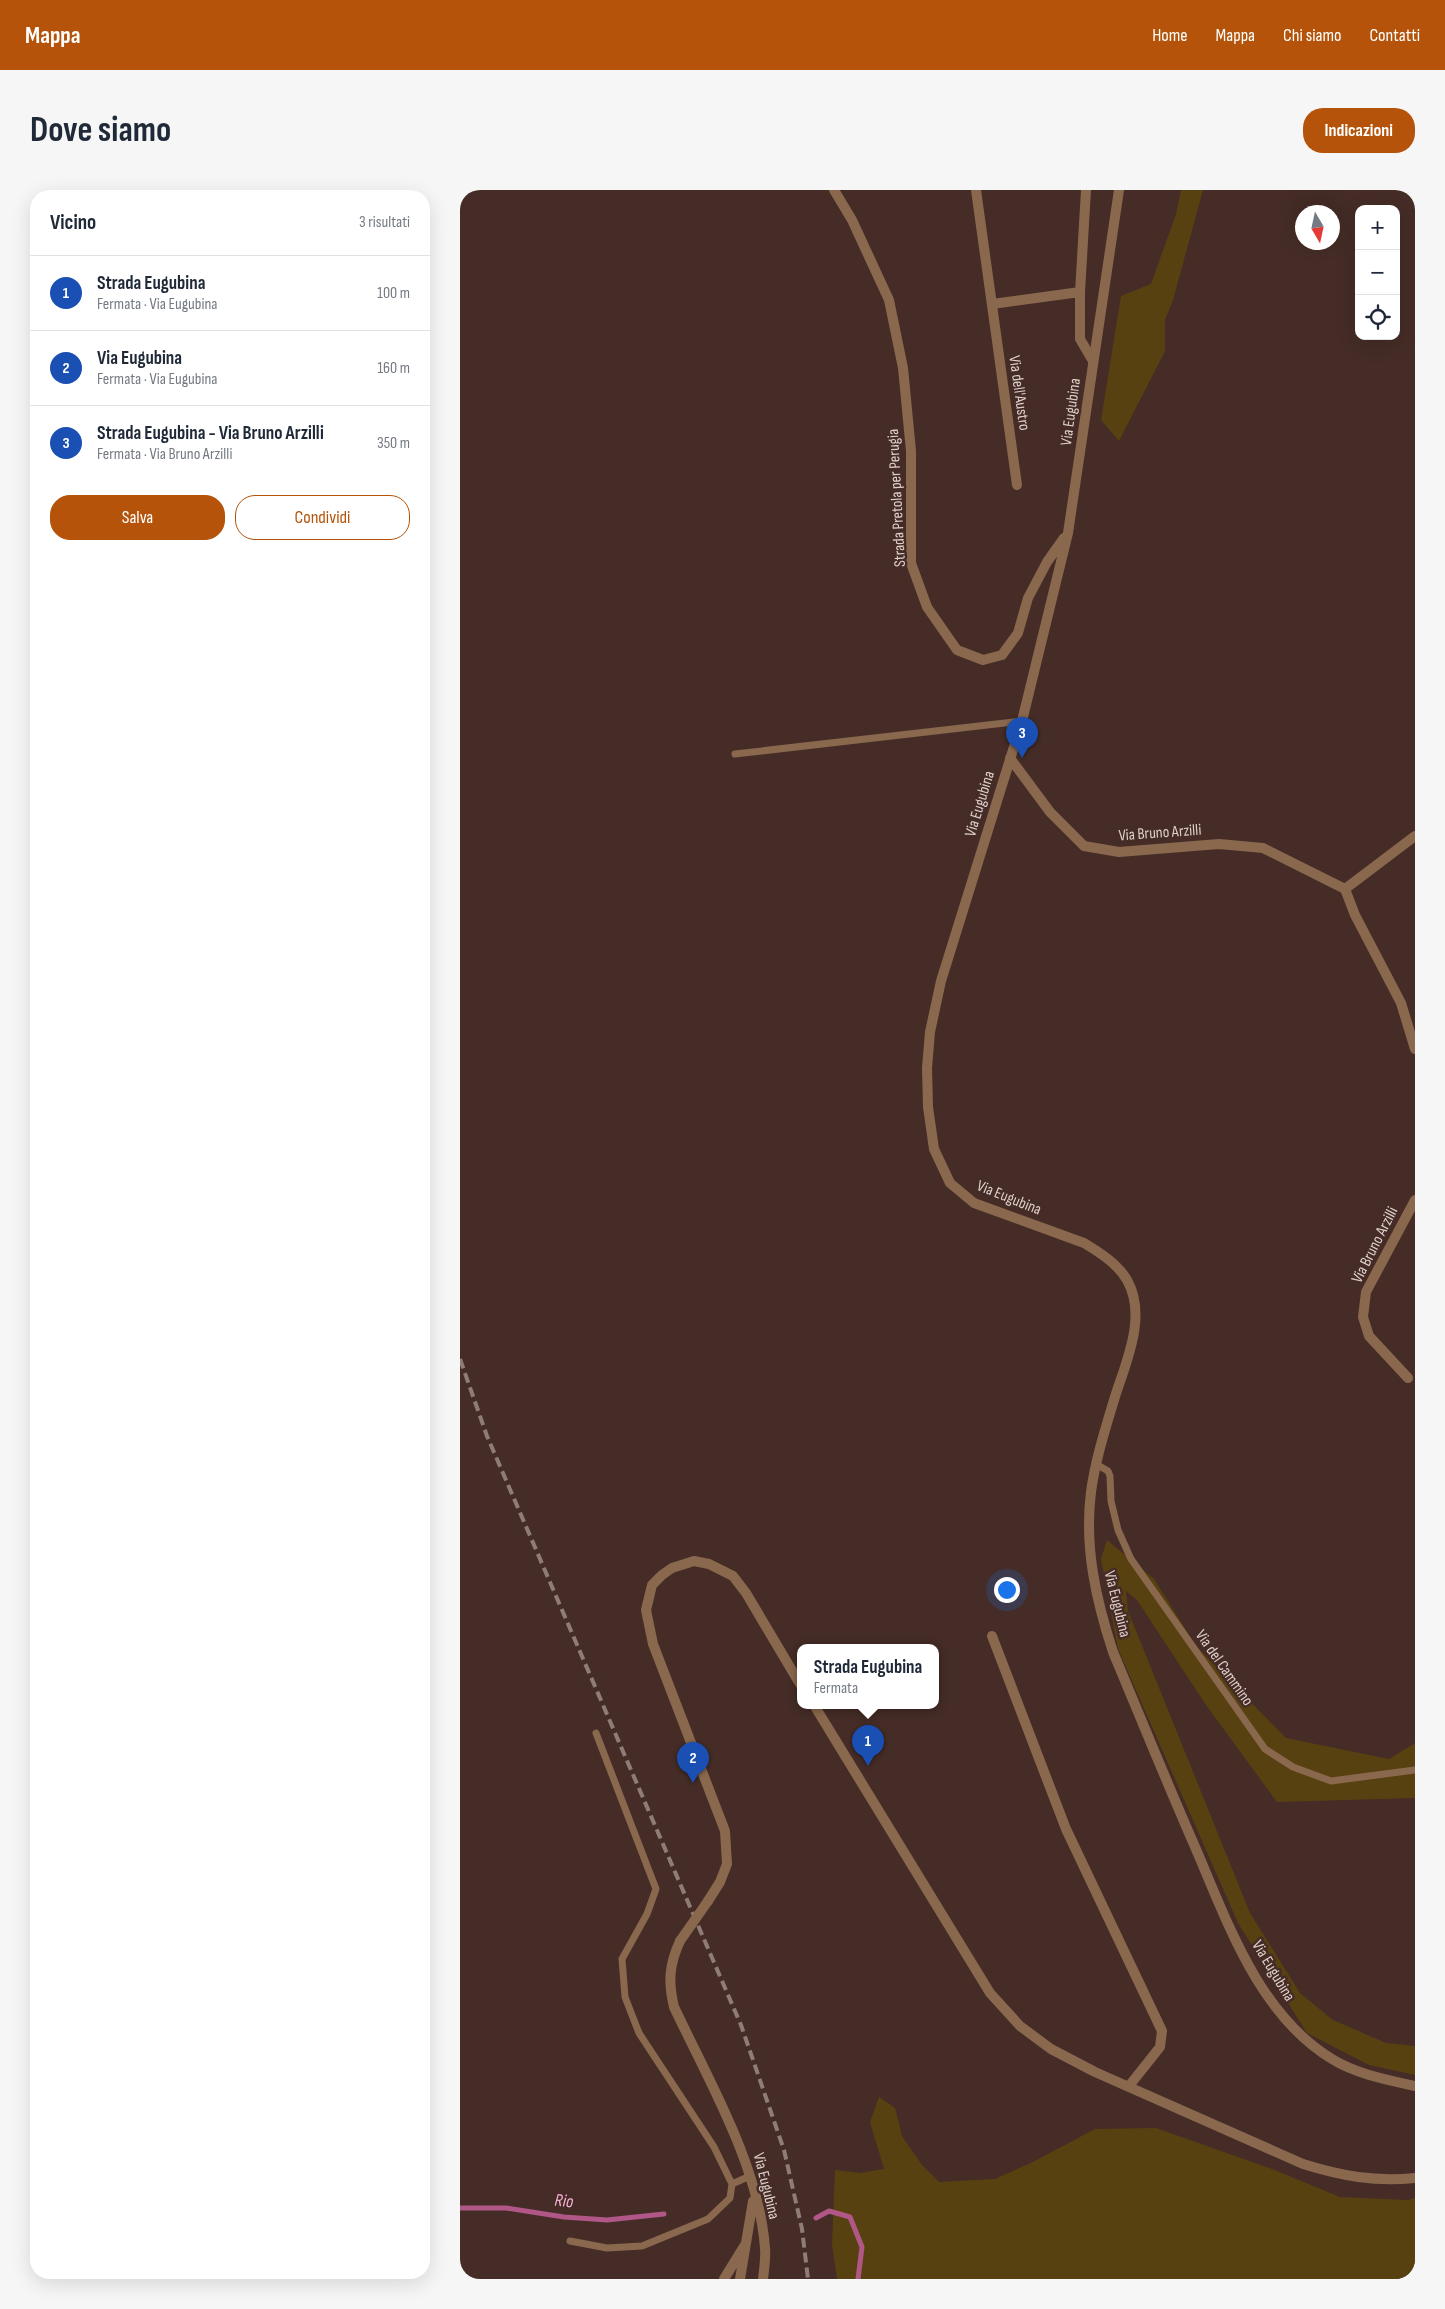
<!DOCTYPE html>
<html lang="it">
<meta charset="utf-8">
<style>
:root{--surface:#fff;--page:#f6f6f7;--text:#1f2937;--muted:#747a83;--line:#e0e1e3;--accent:#b45309}
body{margin:0;font-family:"Sofia Sans Condensed",sans-serif;background:var(--page);color:var(--text)}
.controls{position:absolute;right:15px;top:15px;display:grid;overflow:hidden;border-radius:10px;box-shadow:0 5px 20px #0002}
.controls button{width:45px;height:45px;display:grid;place-items:center;padding:0;border:0;border-bottom:1px solid var(--line);background:var(--surface);color:var(--text);font:25px sans-serif}
.compass{position:absolute;left:835px;top:15px;width:45px;height:45px;border-radius:50%;background:var(--surface);box-shadow:0 5px 20px #0002;rotate:171deg}
.you{position:absolute;left:546px;top:1399px;width:18px;height:18px;margin:-12px;border:4px solid #fff;border-radius:50%;background:#1a73e8;box-shadow:0 0 0 8px #1a73e833}
.badge{display:grid;place-items:center;width:32px;height:32px;border-radius:50%;background:var(--accent);color:#fff;font-size:16px;font-weight:700}
.pin{position:absolute;translate:-50% -41px;filter:drop-shadow(0 1px 2px #0008)}
.pin::after{content:'';position:absolute;top:26px;width:18px;height:15px;background:inherit;clip-path:polygon(0 0,100% 0,50% 100%)}
.popup{position:absolute;left:337px;top:1454px;width:142px;height:65px;box-sizing:border-box;display:grid;place-content:center;border-radius:10px;background:var(--surface);filter:drop-shadow(0 1px 4px #0005);font-size:16px;white-space:nowrap;color:var(--muted)}
.popup b{font-size:19px;color:var(--text)}
.popup::after{content:'';position:absolute;left:50%;top:100%;margin-left:-10px;border:10px solid transparent;border-top-color:var(--surface)}
.list{margin:0;padding:0;list-style:none}
h2{display:flex;justify-content:space-between;align-items:center;height:65px;margin:0;padding:0 20px;font-size:21px}
h2 small{font-size:16px;font-weight:400;color:var(--muted)}
.list li{display:grid;grid-template-columns:32px 1fr auto;gap:15px;align-items:center;box-sizing:border-box;height:75px;padding:0 20px;border-top:1px solid var(--line)}
.list b{display:block;font-size:19px;white-space:nowrap}
.list p{margin:0;font-size:16px;white-space:nowrap;color:var(--muted)}
.list em{font-size:16px;font-style:normal;color:var(--muted)}
.actions{display:flex;gap:10px;padding:15px 20px}
.actions a{flex:1;padding:11px 0;border:1px solid var(--accent);border-radius:20px;text-align:center;font-size:18px;color:var(--accent)}
.actions .main{background:var(--accent);color:#fff}
.icon{flex:none;width:28px;height:28px;fill:none;stroke:currentColor;stroke-width:2;stroke-linecap:round;stroke-linejoin:round}
.map{position:relative;flex:none;width:955px;height:2089px;overflow:hidden;border-radius:20px}
header{display:flex;align-items:center;gap:30px;box-sizing:border-box;height:70px;padding:0 25px;background:var(--accent);color:#fff}
header strong{font-size:24px}
nav{display:flex;gap:28px;margin-inline-start:auto;font-size:18px}
.intro{display:flex;align-items:center;justify-content:space-between;box-sizing:border-box;height:120px;padding:0 30px}
h1{margin:0;font-size:35px}
.button{padding:12px 22px;border-radius:20px;background:var(--accent);color:#fff;font-size:18px;font-weight:700}
main{display:flex;gap:30px;padding:0 30px}
aside{flex:1;background:var(--surface);border-radius:20px;box-shadow:0 5px 20px #0002}
.map>svg:first-child{display:block}
</style>
<header>
<strong>Mappa</strong>
<nav><a>Home</a><a>Mappa</a><a>Chi siamo</a><a>Contatti</a></nav>
</header>
<div class="intro"><h1>Dove siamo</h1><a class="button">Indicazioni</a></div>
<main>
<aside>
<h2>Vicino<small>3 risultati</small></h2>
<ul class="list">
<li><span class="badge" style="background:#1a4fb4">1</span><div><b>Strada Eugubina</b><p>Fermata · Via Eugubina</p></div><em>100 m</em></li>
<li><span class="badge" style="background:#1a4fb4">2</span><div><b>Via Eugubina</b><p>Fermata · Via Eugubina</p></div><em>160 m</em></li>
<li><span class="badge" style="background:#1a4fb4">3</span><div><b>Strada Eugubina - Via Bruno Arzilli</b><p>Fermata · Via Bruno Arzilli</p></div><em>350 m</em></li>
</ul>
<div class="actions"><a class="main">Salva</a><a>Condividi</a></div>
</aside>
<div class="map">
<svg width="955" height="2089" viewBox="0 0 955 2089">
<rect width="100%" height="100%" fill="#452c26"/>
<!-- green -->
<path fill="#584111" d="M721,0H743L713,110L705,130V161L659,251L641,230L661,106L691,94L716,24Z
M647,1350L694,1389L736,1456L826,1548L929,1569L955,1553V1608L817,1612L746,1515L677,1410L666,1401L668,1421L790,1723L840,1803L873,1830L926,1853L955,1856V1885L909,1875L847,1843L778,1733L658,1459L641,1369Z
M419,1907L435,1918L442,1946L462,1975L479,1992L535,1989L573,1972L635,1939L696,1938L812,1979L880,2007L948,2010L955,2008V2089H377L372,2055L375,1980L400,1983L424,1979L410,1932Z"/>
<g fill="none" stroke-linecap="round" stroke-linejoin="round">
<!-- stream -->
<path stroke="#b05787" stroke-width="5" d="M0,2018H46L104,2027L147,2030L204,2024
M356,2028L369,2021L390,2027L402,2057L398,2089
M947,2089H955"/>
<!-- service -->
<path stroke="#8a684e" stroke-width="7" d="M275,564L562,531
M636,1274L648,1281L650,1286L651,1311L658,1340L671,1369L805,1559L833,1577L871,1591L955,1580
M136,1543L196,1699L187,1724L162,1769L165,1807L179,1843L254,1957L272,1994L290,1986
M110,2051L147,2058L182,2056L248,2029L270,2008L272,1994"/>
<!-- minor -->
<path stroke="#8a684e" stroke-width="10" d="M516,0L557,295
M626,0L620,102V149L633,171
M532,114L620,102
M550,568L590,622L624,656L659,662L759,654L803,658L885,699L895,725L941,813L955,859
M885,699L955,646
M948,1188L909,1146L903,1127L906,1102L955,1010
M532,1446L606,1639L702,1841L700,1857L669,1896"/>
<!-- tertiary -->
<path stroke="#8a684e" stroke-width="10" d="M374,0L392,30L429,110L443,178L451,261V373L467,417L497,460L523,470L542,465L558,443L568,408L587,372L604,348
M659,0L608,343L562,531L481,791L470,842L467,878L468,917L474,959L490,993L514,1013L624,1053C639,1062 658,1074 667,1090C688,1127 665,1174 654,1210C645,1240 635,1271 631,1302C624,1357 636,1410 653,1462C679,1524 705,1588 732,1650C766,1727 796,1823 872,1869C896,1884 928,1890 955,1896
M354,1515L530,1803L560,1836L591,1859L635,1882L843,1974C882,1986 914,1992 955,1988
M248,1711L260,1692L267,1674L265,1641L193,1454L186,1420L192,1395L202,1385L212,1378L234,1371L249,1374L273,1386L286,1403L340,1494
M220,1751C209,1775 208,1792 214,1817C249,1891 299,1976 305,2058C306,2068 304,2079 303,2089
M264,2089L285,2055
M280,2089L293,2011"/>
<!-- rail -->
<path stroke="#907c77" stroke-width="4" stroke-dasharray="10 5" stroke-linecap="butt" d="M0,1169L27,1246L281,1835L324,1960L342,2039L348,2089"/>
<!-- tertiary-bridge -->
<path stroke="#8a684e" stroke-width="10" d="M220,1751L248,1711"/>
</g>
<g text-anchor="middle" dominant-baseline="central" stroke-width="5" stroke-linejoin="round" paint-order="stroke">
<!-- street labels -->
<g font-size="16" fill="#dfcfcb" stroke="#452c26">
<text transform="translate(559 203) rotate(82)">Via dell'Austro</text>
<text transform="translate(611 222) rotate(-82)">Via Eugubina</text>
<text transform="translate(437 308) rotate(-93)">Strada Pretola per Perugia</text>
<text transform="translate(520 614) rotate(-73)">Via Eugubina</text>
<text transform="translate(700 643) rotate(-4)">Via Bruno Arzilli</text>
<text transform="translate(549 1008) rotate(22)">Via Eugubina</text>
<text transform="translate(915 1055) rotate(-63)">Via Bruno Arzilli</text>
<text transform="translate(657 1414) rotate(76)">Via Eugubina</text>
<text transform="translate(764 1478) rotate(55)">Via del Cammino</text>
<text transform="translate(813 1781) rotate(59)">Via Eugubina</text>
<text transform="translate(306 1996) rotate(76)">Via Eugubina</text>
</g>
<!-- water labels -->
<g font-size="18" font-style="italic" fill="#f8b0d4" stroke="#452c26">
<text transform="translate(104 2011) rotate(6)">Rio</text>
</g>
</g>
</svg>
<div class="controls">
<button>+</button>
<button>−</button>
<button><svg class="icon" aria-label="locate" viewBox="0 0 24 24"><circle cx="12" cy="12" r="6"/><path d="M12 2v4M12 18v4M2 12h4M18 12h4"/></svg></button>
</div>
<svg class="compass" viewBox="-18 -18 36 36"><path d="M0-13l5 13h-10z" fill="#e53935"/><path d="M0 13l5-13h-10z" fill="#747a83"/></svg>
<div class="you"></div>
<div class="pin badge" style="left:408px;top:1576px;background:#1a4fb4">1</div>
<div class="popup"><b>Strada Eugubina</b>Fermata</div>
<div class="pin badge" style="left:233px;top:1593px;background:#1a4fb4">2</div>
<div class="pin badge" style="left:562px;top:568px;background:#1a4fb4">3</div>
</div>
</main>
